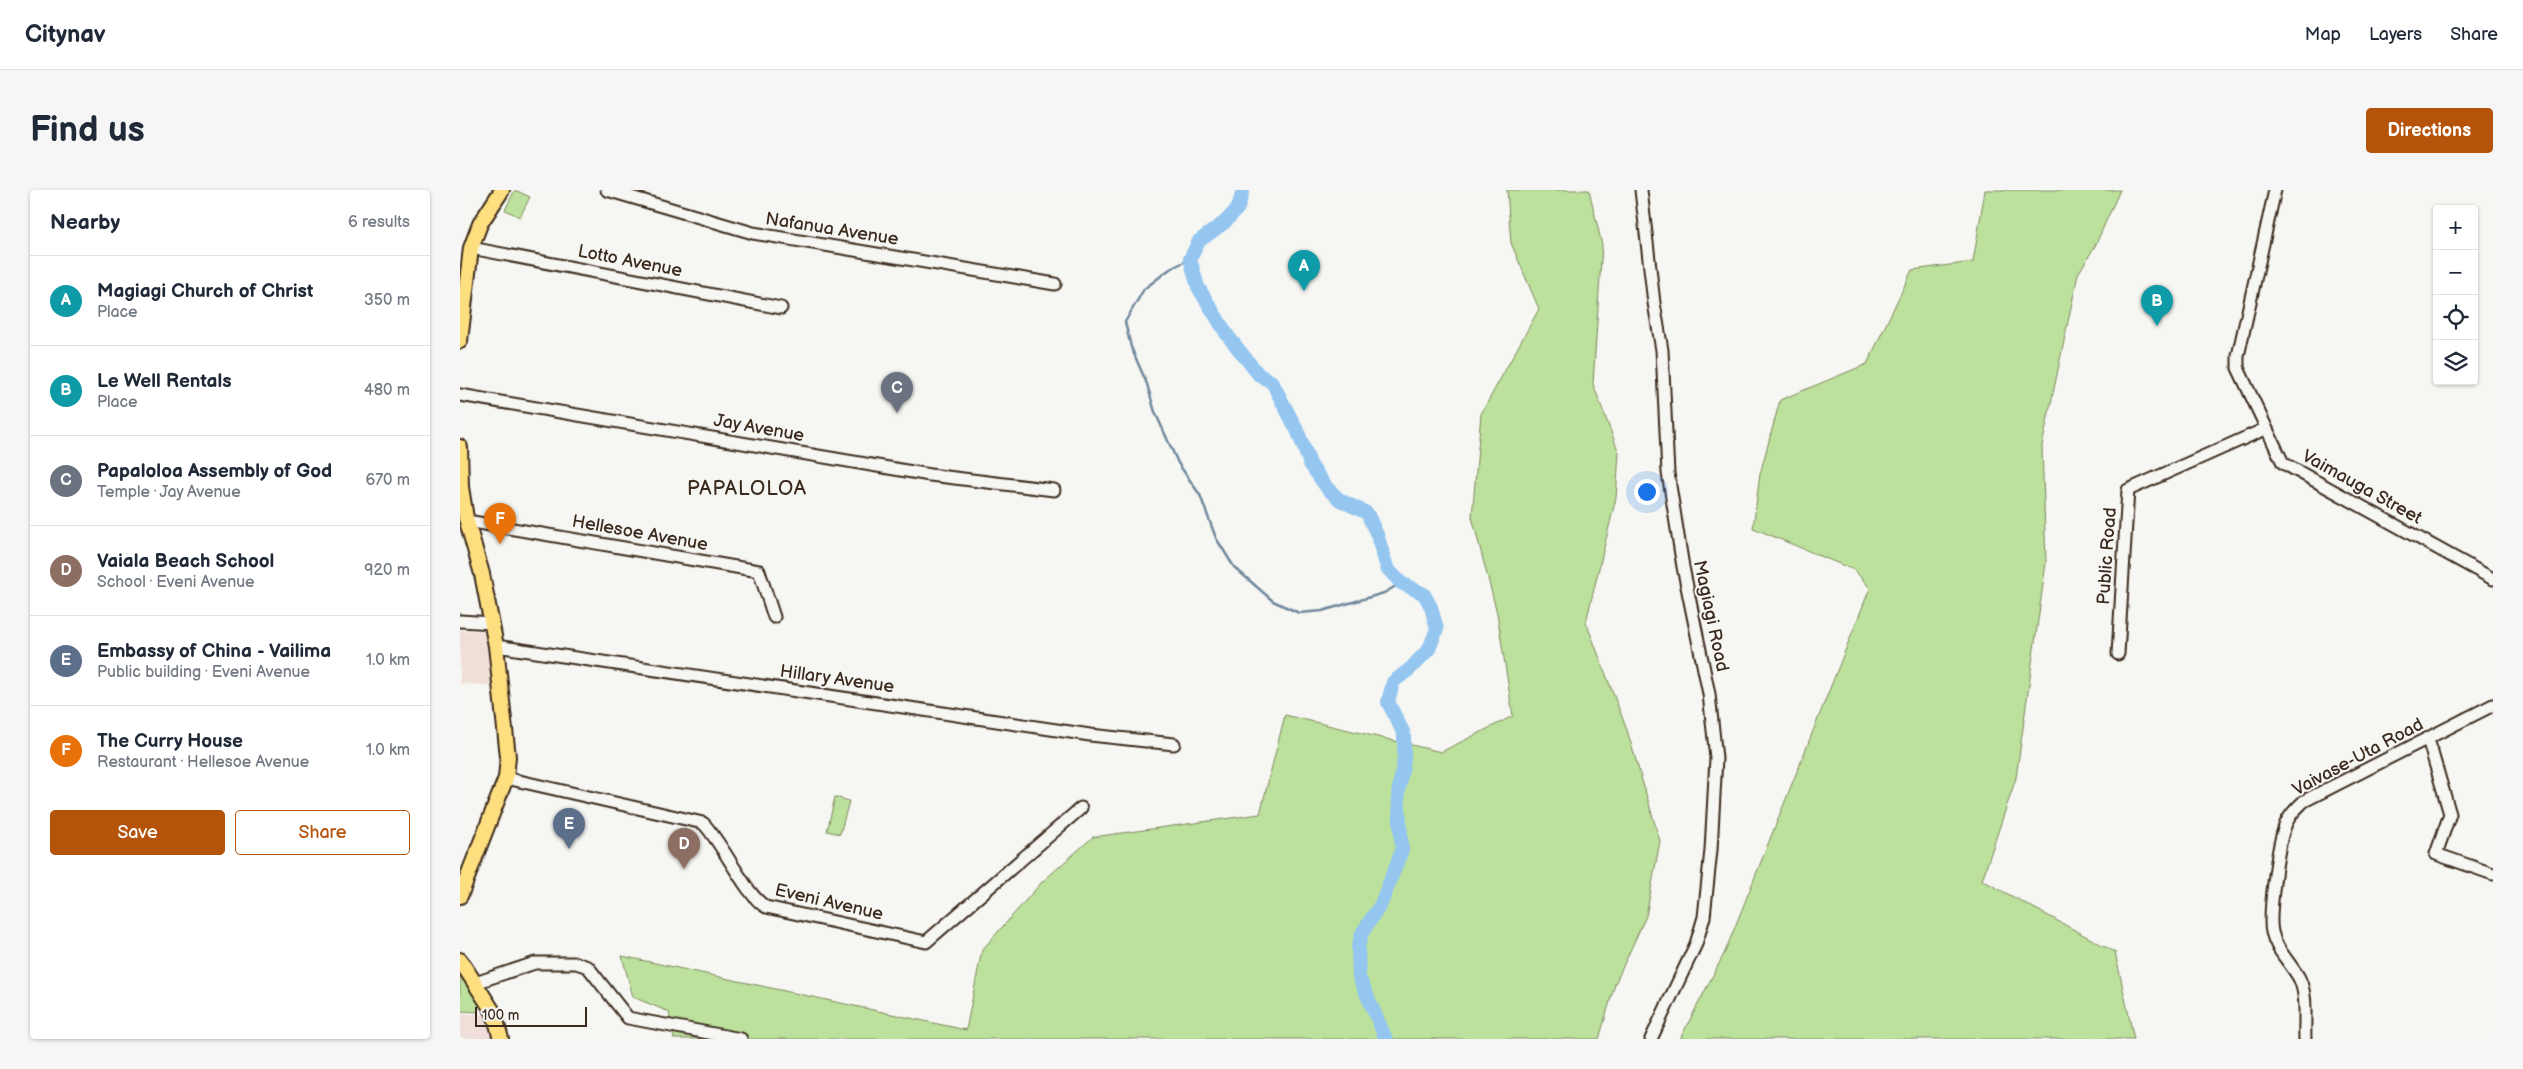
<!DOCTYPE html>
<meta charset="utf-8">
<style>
:root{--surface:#fff;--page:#f6f6f7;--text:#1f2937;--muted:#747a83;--line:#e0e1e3;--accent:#b45309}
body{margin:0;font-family:"Balsamiq Sans",sans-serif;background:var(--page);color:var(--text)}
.controls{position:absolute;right:15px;top:15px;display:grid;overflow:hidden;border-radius:5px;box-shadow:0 1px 4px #0004}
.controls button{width:45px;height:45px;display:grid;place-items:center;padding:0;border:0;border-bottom:1px solid var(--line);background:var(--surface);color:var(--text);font:25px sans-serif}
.scale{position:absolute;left:15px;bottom:12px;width:112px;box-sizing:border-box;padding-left:5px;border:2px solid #3b2a1e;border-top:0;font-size:14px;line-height:18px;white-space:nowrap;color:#3b2a1e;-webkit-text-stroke:4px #f6f6f2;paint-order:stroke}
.you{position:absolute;left:1186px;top:301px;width:18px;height:18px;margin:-12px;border:4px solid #fff;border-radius:50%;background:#1a73e8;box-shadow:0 0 0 8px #1a73e833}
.badge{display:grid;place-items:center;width:32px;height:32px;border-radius:50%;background:var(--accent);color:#fff;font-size:16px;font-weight:700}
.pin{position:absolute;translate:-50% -41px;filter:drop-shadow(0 1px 2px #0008)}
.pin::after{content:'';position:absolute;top:26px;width:18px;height:15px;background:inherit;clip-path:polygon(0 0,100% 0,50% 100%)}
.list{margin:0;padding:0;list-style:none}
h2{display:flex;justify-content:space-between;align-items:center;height:65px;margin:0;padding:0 20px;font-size:21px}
h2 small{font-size:16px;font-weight:400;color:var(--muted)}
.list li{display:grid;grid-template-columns:32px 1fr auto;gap:15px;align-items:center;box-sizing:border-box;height:90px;padding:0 20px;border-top:1px solid var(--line)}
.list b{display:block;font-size:19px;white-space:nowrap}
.list p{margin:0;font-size:16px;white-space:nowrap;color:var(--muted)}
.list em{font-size:16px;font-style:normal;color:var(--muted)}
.actions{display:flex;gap:10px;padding:15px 20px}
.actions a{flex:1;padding:11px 0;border:1px solid var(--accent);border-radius:5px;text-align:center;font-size:18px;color:var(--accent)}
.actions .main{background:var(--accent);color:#fff}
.icon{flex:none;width:28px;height:28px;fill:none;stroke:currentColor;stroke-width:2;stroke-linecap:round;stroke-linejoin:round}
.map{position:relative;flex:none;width:2033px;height:849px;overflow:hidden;border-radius:5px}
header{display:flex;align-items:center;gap:30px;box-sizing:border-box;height:70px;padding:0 25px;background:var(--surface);border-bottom:1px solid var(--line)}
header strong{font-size:24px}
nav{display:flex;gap:28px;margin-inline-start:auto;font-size:18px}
.intro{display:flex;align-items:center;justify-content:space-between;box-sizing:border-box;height:120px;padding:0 30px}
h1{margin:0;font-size:35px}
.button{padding:12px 22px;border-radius:5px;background:var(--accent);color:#fff;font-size:18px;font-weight:700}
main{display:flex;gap:30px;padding:0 30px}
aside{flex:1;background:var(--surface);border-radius:5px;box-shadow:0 1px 4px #0004}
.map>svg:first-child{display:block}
</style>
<header>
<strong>Citynav</strong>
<nav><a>Map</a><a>Layers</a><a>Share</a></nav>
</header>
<div class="intro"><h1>Find us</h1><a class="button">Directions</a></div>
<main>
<aside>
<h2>Nearby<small>6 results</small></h2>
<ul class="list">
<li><span class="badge" style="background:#0f9aa8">A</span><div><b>Magiagi Church of Christ</b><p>Place</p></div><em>350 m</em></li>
<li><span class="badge" style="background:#0f9aa8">B</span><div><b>Le Well Rentals</b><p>Place</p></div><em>480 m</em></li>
<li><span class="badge" style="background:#6b7280">C</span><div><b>Papaloloa Assembly of God</b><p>Temple · Jay Avenue</p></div><em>670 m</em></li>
<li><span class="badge" style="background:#8d6e63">D</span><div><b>Vaiala Beach School</b><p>School · Eveni Avenue</p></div><em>920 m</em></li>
<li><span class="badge" style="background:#5c6f8a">E</span><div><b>Embassy of China - Vailima</b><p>Public building · Eveni Avenue</p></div><em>1.0 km</em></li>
<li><span class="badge" style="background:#e8710a">F</span><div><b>The Curry House</b><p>Restaurant · Hellesoe Avenue</p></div><em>1.0 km</em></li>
</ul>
<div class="actions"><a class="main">Save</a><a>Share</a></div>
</aside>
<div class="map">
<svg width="2033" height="849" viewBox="0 0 2033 849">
<rect width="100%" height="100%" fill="#f6f6f2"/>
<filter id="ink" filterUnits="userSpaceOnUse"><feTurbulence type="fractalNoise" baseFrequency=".02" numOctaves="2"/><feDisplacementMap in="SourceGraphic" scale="10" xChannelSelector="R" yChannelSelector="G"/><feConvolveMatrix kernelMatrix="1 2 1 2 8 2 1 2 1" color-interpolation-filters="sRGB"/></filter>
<g filter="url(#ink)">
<!-- built -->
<path fill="#f0dfd9" d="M0,440L24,441L31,448L37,496L0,493Z
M0,823L29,825L34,849H0Z"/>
<!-- green -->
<path fill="#bce19c" stroke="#7c865d" d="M55,0L70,7L60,27L45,20Z
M1047,0H1129L1142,55L1133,194L1159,263L1156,308L1126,432L1167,540L1200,651L1186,726L1155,794L1139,849H214L209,822L173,807L162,766L506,840L522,760L582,692L633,647L800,624L825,525L981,562L1053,526L1037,423L1012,327L1021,224L1079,119L1051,53Z
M1525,0H1660L1635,56L1618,84L1582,256L1586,373L1556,588L1522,690L1655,762L1674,849H1220L1265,762L1410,398L1394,380L1293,338L1300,284L1320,210L1407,174L1452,80L1513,72Z
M375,607L389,611L380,644L367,641Z
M0,786L19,813L18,822L0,821Z"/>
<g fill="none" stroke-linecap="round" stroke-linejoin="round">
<!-- stream -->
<path stroke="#70889c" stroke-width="2.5" d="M730,69L710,79L684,99L665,132L671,157L687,194L695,222L718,273L740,305L756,348L774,377L813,411L839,423L862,421L924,403L941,393"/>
<!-- river -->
<path stroke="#94c6f0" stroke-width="14" d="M783,0L778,18L765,32L739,51L730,69L738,97L768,146L799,185L812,192L838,242L850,274L867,298L880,310L907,323L918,347L927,378L941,393L964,404L971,417L977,439L969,459L950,479L933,492L928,512L944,544V569L938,604L942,660L921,714L902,743L898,758L899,787L926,849"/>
<!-- minor casing -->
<g stroke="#3b2a1e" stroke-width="15">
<path id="minor" d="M147,0L293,43L595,94
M1181,0L1194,113L1202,160L1208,283L1223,377L1249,504L1256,568L1251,660L1244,727L1236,754L1191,849
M1815,0L1778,166V178L1823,273L2033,389
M11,58L321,118
M0,205L470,285L594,300
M7,331L299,381L314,427
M0,431L33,433
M36,456L630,545L714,554
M1658,464L1668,300L1805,239
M1968,549L1990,624L1976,664L2033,684
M46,588L243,633C263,653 286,706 306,717L466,752L621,618
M15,793L75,773H116L128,777L168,828L281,849
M1845,849C1844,830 1848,806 1839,788C1830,772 1816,760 1812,742C1808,725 1818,656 1824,639C1827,627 1836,619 1844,611L2033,515"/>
</g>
<!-- major casing -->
<g stroke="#3b2a1e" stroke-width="18">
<path id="major" d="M0,151L11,58L20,34L42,0
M0,257L1,297L6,328L22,384L36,456L48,567L46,588L0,706
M0,770L34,823L41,849"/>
</g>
<!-- minor -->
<use href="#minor" stroke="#f6f6f2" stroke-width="11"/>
<!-- major -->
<use href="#major" stroke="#fedf80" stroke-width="14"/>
</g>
</g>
<g text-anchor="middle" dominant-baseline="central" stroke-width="4" stroke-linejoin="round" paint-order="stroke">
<!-- street labels -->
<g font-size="18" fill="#3b2a1e" stroke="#f6f6f2">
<text transform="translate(372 39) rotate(9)">Nafanua Avenue</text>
<text transform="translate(170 71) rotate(11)">Lotto Avenue</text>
<text transform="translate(299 238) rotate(10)">Jay Avenue</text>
<text transform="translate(1902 297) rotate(29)">Vaimauga Street</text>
<text transform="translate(180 343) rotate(10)">Hellesoe Avenue</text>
<text transform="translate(1647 366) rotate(-86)">Public Road</text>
<text transform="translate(1251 426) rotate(78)">Magiagi Road</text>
<text transform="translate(377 489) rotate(8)">Hillary Avenue</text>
<text transform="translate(1898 567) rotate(-28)">Vaivase-Uta Road</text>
<text transform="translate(369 712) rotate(13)">Eveni Avenue</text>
</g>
<!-- quarter labels -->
<g font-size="20" letter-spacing="1" fill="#3b2a1e" stroke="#f6f6f2">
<text x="287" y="299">PAPALOLOA</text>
</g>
</g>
</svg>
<div class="controls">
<button>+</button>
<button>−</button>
<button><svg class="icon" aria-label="locate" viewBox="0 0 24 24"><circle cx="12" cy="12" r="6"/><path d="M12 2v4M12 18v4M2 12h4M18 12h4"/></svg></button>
<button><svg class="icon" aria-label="layers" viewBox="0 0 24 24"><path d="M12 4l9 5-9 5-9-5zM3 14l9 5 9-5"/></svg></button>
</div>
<div class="scale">100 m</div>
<div class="you"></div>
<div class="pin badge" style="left:844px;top:101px;background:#0f9aa8">A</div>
<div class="pin badge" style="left:1697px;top:136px;background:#0f9aa8">B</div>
<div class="pin badge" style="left:437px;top:223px;background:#6b7280">C</div>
<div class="pin badge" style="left:224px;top:679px;background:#8d6e63">D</div>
<div class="pin badge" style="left:109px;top:659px;background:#5c6f8a">E</div>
<div class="pin badge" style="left:40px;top:354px;background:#e8710a">F</div>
</div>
</main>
